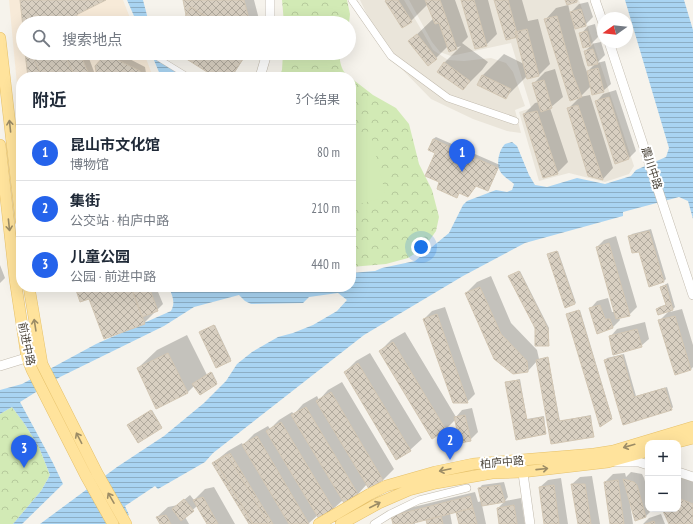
<!DOCTYPE html>
<html lang="zh">
<head>
<meta charset="utf-8">
<style>
	body { margin:0; font-family:"PT Sans Narrow","Noto Sans SC",sans-serif; background:#f2f2f3; color:#1f2937 }
	.controls { position:absolute; right:12px; bottom:12px; display:grid; overflow:hidden; border-radius:8px; box-shadow:0 4px 16px #0002 }
	.controls button { width:36px; height:36px; display:grid; place-items:center; padding:0; border:0; border-bottom:1px solid #e0e1e3; background:#fff; color:#1f2937; font:20px sans-serif }
	.compass { position:absolute; left:597px; top:12px; width:36px; height:36px; border-radius:50%; background:#fff; box-shadow:0 4px 16px #0002; rotate:255deg }
	.you { position:absolute; left:421px; top:247px; width:14px; height:14px; margin:-10px; border:3px solid #fff; border-radius:50%; background:#1a73e8; box-shadow:0 0 0 6px #1a73e833 }
	.badge { display:grid; place-items:center; width:26px; height:26px; border-radius:50%; background:#2563eb; color:#fff; font-size:13px; font-weight:700 }
	.pin { position:absolute; translate:-50% -33px; filter:drop-shadow(0 1px 2px #0008) }
	.pin::after { content:''; position:absolute; top:21px; width:14px; height:12px; background:inherit; clip-path:polygon(0 0,100% 0,50% 100%) }
	.list { margin:0; padding:0; list-style:none }
	h2 { display:flex; justify-content:space-between; align-items:center; height:52px; margin:0; padding:0 16px; font-size:17px }
	h2 small { font-size:13px; font-weight:400; color:#747a83 }
	.list li { display:grid; grid-template-columns:26px 1fr auto; gap:12px; align-items:center; box-sizing:border-box; height:56px; padding:0 16px; border-top:1px solid #e0e1e3 }
	.list b { display:block; font-size:15px; white-space:nowrap }
	.list p { margin:0; font-size:13px; white-space:nowrap; color:#747a83 }
	.list em { font-size:13px; font-style:normal; color:#747a83 }
	.icon { flex:none; width:22px; height:22px; fill:none; stroke:currentColor; stroke-width:2; stroke-linecap:round; stroke-linejoin:round }
	.map { position:relative; flex:none; width:693px; height:524px; overflow:hidden }
	.search { position:absolute; background:#fff; box-shadow:0 4px 16px #0002; left:16px; top:16px; width:340px; height:44px; display:flex; align-items:center; gap:10px; box-sizing:border-box; padding:0 14px; border-radius:22px; color:#747a83; font-size:15px }
	.panel { position:absolute; background:#fff; box-shadow:0 4px 16px #0002; left:16px; top:72px; width:340px; height:220px; border-radius:16px }
	.map>svg:first-child { display:block }
</style>
</head>
<body>
<div class="map">
<svg width="693" height="524" viewBox="0 0 693 524">
	<defs>
		<pattern id="forest-crowns" width="20" height="18" patternUnits="userSpaceOnUse"><rect width="20" height="18" fill="#d2eab5"/><path d="M2 6a3 3 0 1 1 6 0M12 15a3 3 0 1 1 6 0" fill="none" stroke="#b6ca9c"/></pattern>
		<pattern id="water-rules" width="6" height="5" patternUnits="userSpaceOnUse"><rect width="6" height="5" fill="#a9d4f2"/><path d="M0 2.5h6" fill="none" stroke="#8caec5"/></pattern>
		<pattern id="building-cross-hatch" width="8" height="8" patternUnits="userSpaceOnUse"><rect width="8" height="8" fill="#d8cfc1"/><path d="M0 0l8 8M0 8l8-8" fill="none" stroke="#b1aa9e"/></pattern>
	</defs>
	<rect width="100%" height="100%" fill="#f6f3ec"/>
	<!-- residential -->
	<path fill="#eae5da" d="M360 0H404L433 50 448 60 464 61 491 58 506 63 513 72 525 106 515 110 521 133 507 131 473 119 431 99 394 61 379 40Z
		M409 0H579L634 166 629 174 605 182 569 173 539 181 519 112 531 108 511 43 451 56 440 52 432 42Z"/>
	<!-- commercial -->
	<path fill="#f7ead8" d="M9 0H123L132 23H23V53H144L153 77H21V127Z"/>
	<!-- forest -->
	<path fill="url(#forest-crowns)" d="M282 0H347L350 14 349 23H284Z
		M283 53H339C340 62 341 71 349 77H279L282 70Z
		M351 78 373 95 396 108 409 124 419 164 432 190 439 217 436 231 424 248 408 258 386 264 351 267Z
		M12 407 24 423 39 447 50 475 41 491 13 524H0V414Z"/>
	<!-- pitch -->
	<path fill="#d2eab5" d="M370 131 386 197 351 206V136Z"/>
	<!-- water -->
	<path fill="url(#water-rules)" d="M127 0H143L149 23H137Z
		M625 0H684L693 30V219L688 201 679 197 623 212V216L525 243 463 276 364 335 213 453 205 462 158 489 155 486 125 506 129 515 116 524H40L117 467 164 436 204 403 226 381 237 364 252 352 278 337 293 333 313 325 337 311 347 300 338 293 309 297 303 303 251 304 245 301 239 295 194 307 164 326 60 377 20 402 53 463 63 484 22 524H13L41 491 50 475 39 447 24 423 12 407 0 414V390L22 384 96 344 171 311C176 302 172 296 169 287H351V273L375 271 382 268 415 261 449 233 463 205 467 201 496 190 507 192 512 190 514 184C510 180 502 176 500 171 496 163 499 150 505 144L512 142 517 146 529 175 535 185 547 187 577 178 605 184 631 176 636 170 666 157 669 148Z
		M151 53H157L160 61 186 77H161Z"/>
	<!-- shadow -->
	<path fill="#0003" d="M21 0H104L79 12 76 16V23H24Z
		M184 0H254L260 23H182L190 11Z
		M387 0H455L468 37 462 43 488 62 482 70 463 89 444 63 461 46 450 50 448 46 436 58 410 41 434 18 428 4 411 21Z
		M462 0H488L497 34 486 45Z
		M495 0H522L528 21 538 19 550 64 539 75 528 78 527 76 505 98 478 84 483 75 504 54 524 64 517 36Z
		M566 0H578L568 4 570 13 579 4 588 2 593 17 585 25 574 28 584 64 587 72 595 64 585 51 593 44 584 46 581 34 588 26 595 24 598 37 591 44 601 42 605 55 597 63 605 61 611 84 603 91 591 86 580 97 590 95 613 168 603 179 568 109 580 97 545 20 556 8 568 5Z
		M26 53H87L96 77H29Z
		M109 53H118L145 67 146 73 143 77H98L96 66Z
		M179 53H247L232 77H217Z
		M555 69 563 97 550 108 568 162 557 173 524 114 535 103 539 102 534 83 545 72Z
		M616 90 636 151 629 158 596 102 603 94Z
		M436 137 500 165 490 187 488 190 477 185 468 196 460 192 457 197 441 182 433 139Z
		M651 229 666 279 663 282 630 237 632 234Z
		M616 236 637 307 629 315 619 318 620 320 612 328 590 309 597 301 608 298 612 312H615L597 247 604 240Z
		M558 251 576 303 566 307 549 254Z
		M0 265 5 278 0 283Z
		M520 271 549 328 548 345 536 328 510 276Z
		M491 276 511 323 537 350 539 359 548 357 560 421 591 415 593 436 552 443 537 361 528 371 513 373 466 293 477 282Z
		M668 283 675 307 670 312 682 309 693 345V367L690 370 659 321 669 311 657 309 659 307 667 304 661 287Z
		M76 287H156L163 304 144 323 90 297Z
		M445 307 475 394 467 402 424 319 432 311Z
		M580 310 612 417 601 425 567 314Z
		M645 322 649 339 641 346 610 337 617 329Z
		M215 325 231 359 230 360 201 331Z
		M405 332 456 417 462 410 472 408 478 432 470 440 455 420 446 429 380 351 391 340Z
		M187 335 207 375 212 372 217 382 216 383 194 386 187 393 138 368 157 350Z
		M370 353 422 439 410 450 397 458 345 372 356 361Z
		M624 354 636 396 667 387 673 407 671 410 623 423 605 361 607 358Z
		M520 379 527 419 544 416 546 433 517 439 507 382Z
		M342 382 394 469 383 480 369 488 367 484 358 494 344 502 343 500 333 509 318 515 308 524H250L213 463 228 451 242 443 243 445 254 434 268 426 270 429 279 420 292 412 294 414 303 404 317 396 319 400 328 390Z
		M152 410 162 427H161L129 424Z
		M631 472 642 474 644 478 648 492V509H653L645 517 631 504H630L633 524H611L605 482 613 474 625 473 626 477Z
		M678 473 693 478V524H670L663 509H678Z
		M592 476 600 524H579L572 484 580 477Z
		M561 478 568 524H545L540 487 548 480Z
		M504 482 508 497 505 501 521 498 525 524H500L498 508 505 501 482 505 486 524H460L457 511 450 513 452 524H428L426 519 415 522V524H394L397 511 475 492 478 502 482 501 479 489 482 485Z
		M214 487 235 524H208L197 506 185 517 189 524H161L157 517 168 507 178 505 190 495 194 500 205 489Z
		M661 514 665 524H643L649 518Z"/>
	<!-- building -->
	<path fill="url(#building-cross-hatch)" stroke="#d3c7b4" d="M20 0H106L78 14 71 23H23V27Z
		M183 0H244L250 23H216L191 7 186 15Z
		M386 0H398L412 22 402 28 385 1Z
		M425 0H440L457 49 449 52 439 23 435 24Z
		M461 0H474L487 46 475 49Z
		M494 0H508L518 37 506 40Z
		M565 0H577V2L567 5Z
		M191 7 216 23H181Z
		M581 9 586 26 575 29 570 12Z
		M557 16 573 75 582 97 570 101 544 19Z
		M527 29 539 76 527 79 515 32Z
		M587 31 591 46 583 48 579 33Z
		M417 34 437 59 428 66 408 41Z
		M593 49 598 64 588 66 584 51Z
		M25 53H80L90 77H28Z
		M34 53H64L75 77H42L34 59Z
		M177 53H247L231 77H215Z
		M108 55 140 71 142 77H97L95 66 104 56Z
		M444 62 470 81 463 90 437 72Z
		M598 68 604 92 592 95 587 71Z
		M482 75 511 89 506 99 477 85Z
		M544 80 552 108 541 112 532 83Z
		M609 97 629 159 615 164 595 101Z
		M578 105 603 180 588 176 567 108Z
		M537 111 558 174 543 178 523 114Z
		M433 139 498 168 488 191 476 186 468 197 459 193 457 198 437 189 439 182 425 176 435 153 428 150Z
		M649 231 664 282 649 287 639 252 632 253 628 236Z
		M609 243 630 316 616 319 596 247Z
		M557 251 575 304 565 308 547 254Z
		M519 271 548 329 549 346H535V328L508 276Z
		M666 285 673 310 658 315 656 309 666 305 660 287Z
		M75 287H131L145 324 104 339 89 299 80 302Z
		M131 287H149L158 311 142 317Z
		M480 287 501 334 527 361 528 372 513 374 494 359 465 293Z
		M600 305 605 319H610L613 328 597 334 589 308Z
		M579 310 612 419 600 427 566 314Z
		M437 314 468 403H453L423 319Z
		M675 316 691 370 675 375 658 320Z
		M214 325 231 361 216 368 199 332Z
		M637 329 642 347 613 355 609 336Z
		M393 342 446 430 432 439 379 351Z
		M168 353 188 393 156 409 137 368Z
		M622 355 634 397 665 388 672 410 623 425 604 360Z
		M548 357 559 421 590 416 594 437 551 444 536 360Z
		M358 363 411 451 396 460 344 372Z
		M211 372 217 384 200 395 192 384Z
		M519 380 527 420 543 417 546 434 516 440 505 382Z
		M331 392 383 480 369 489 316 401Z
		M306 407 358 494 344 503 291 415Z
		M151 410 162 428 138 443 127 425Z
		M465 415 471 441 460 443 454 417Z
		M281 422 334 510 319 519 266 431Z
		M257 436 309 524H289L242 445Z
		M230 453 273 524H253L216 462Z
		M227 454 269 524H249L212 463Z
		M623 479 634 482 637 485 646 517 635 521Z
		M618 480 624 524H610L604 482Z
		M571 484H585L591 524H578Z
		M500 485 505 502 482 506 478 488Z
		M554 485 559 524H544L539 487Z
		M470 496 473 508 410 524H393L391 516Z
		M203 497 218 524H207L193 500Z
		M678 498 693 504V524H669L662 509H678Z
		M184 499 194 511 181 521 172 509Z
		M514 505 517 524H499L497 508Z
		M473 508 477 524H459L456 512Z
		M166 515 171 524H160L156 517Z
		M441 516 443 524H427L426 520Z
		M654 521 655 524H645Z"/>
	<g fill="none" stroke-linecap="round" stroke-linejoin="round">
		<!-- pedestrian casing -->
		<g stroke="#c2bbae" stroke-width="6">
			<path id="pedestrian" d="M150 53 189 77"/>
		</g>
		<!-- minor casing -->
		<g stroke="#c2bbae" stroke-width="8">
			<path id="minor" d="M352 0 391 56 448 98 515 121
				M374 524 390 514 419 500 467 488"/>
		</g>
		<!-- tertiary casing -->
		<g stroke="#c2bbae" stroke-width="10">
			<path id="tertiary" d="M595 0 603 23
				M270 23V0
				M609 42 693 295
				M260 77 267 53
				M0 366 39 354
				M616 462H639L648 465
				M522 466 530 524
				M678 472 693 477"/>
		</g>
		<!-- primary casing -->
		<g stroke="#e6c16a" stroke-width="12">
			<path id="primary" d="M0 38 21 221
				M0 145 15 279 27 358 32 370 86 476 113 524
				M29 287 42 364 97 473 126 524
				M674 443 693 438
				M319 524 370 494 386 486 435 472 473 464 594 454 613 451 693 427
				M341 524 379 503 409 490 436 483 492 473 522 472 608 462 648 451"/>
		</g>
		<!-- pedestrian -->
		<use href="#pedestrian" stroke="#fff" stroke-width="5"/>
		<!-- minor -->
		<use href="#minor" stroke="#fff" stroke-width="7"/>
		<!-- tertiary -->
		<use href="#tertiary" stroke="#fff" stroke-width="9"/>
		<!-- primary -->
		<use href="#primary" stroke="#ffe39c" stroke-width="11"/>
	</g>
	<!-- one-way arrows -->
	<defs><path id="oneway-shaft" d="M-6 0H5M1.5-3L5.5 0L1.5 3" fill="none" stroke-width="1.6" stroke-linecap="round" stroke-linejoin="round"/></defs>
	<g stroke="#9c8c66">
		<use href="#oneway-shaft" transform="translate(10 126) rotate(-96)"/>
		<use href="#oneway-shaft" transform="translate(9 225) rotate(84)"/>
		<use href="#oneway-shaft" transform="translate(35 325) rotate(-99)"/>
		<use href="#oneway-shaft" transform="translate(79 438) rotate(-117)"/>
		<use href="#oneway-shaft" transform="translate(629 446) rotate(164)"/>
		<use href="#oneway-shaft" transform="translate(542 469) rotate(-6)"/>
		<use href="#oneway-shaft" transform="translate(445 470) rotate(168)"/>
		<use href="#oneway-shaft" transform="translate(111 498) rotate(-120)"/>
		<use href="#oneway-shaft" transform="translate(375 505) rotate(-27)"/>
	</g>
	<g text-anchor="middle" dominant-baseline="central" stroke-width="4" stroke-linejoin="round" paint-order="stroke">
		<!-- street labels -->
		<g font-size="11" fill="#4b4439" stroke="#fff">
			<text transform="translate(652 168) rotate(72)">震川中路</text>
			<text transform="translate(27 344) rotate(78)">前进中路</text>
			<text transform="translate(502 462) rotate(-5)">柏庐中路</text>
		</g>
	</g>
</svg>
<div class="controls">
<button>+</button>
<button>−</button>
</div>
<svg class="compass" viewBox="-18 -18 36 36"><path d="M0-13l5 13h-10z" fill="#e53935"/><path d="M0 13l5-13h-10z" fill="#747a83"/></svg>
<div class="you"></div>
<div class="pin badge" style="left:462px;top:172px">1</div>
<div class="pin badge" style="left:450px;top:460px">2</div>
<div class="pin badge" style="left:24px;top:468px">3</div>
<div class="search"><svg class="icon" aria-label="search" viewBox="0 0 24 24"><circle cx="10" cy="10" r="6"/><path d="M15 15l6 6"/></svg>搜索地点</div>
<section class="panel">
<h2>附近<small>3个结果</small></h2>
<ul class="list">
<li><span class="badge">1</span><div><b>昆山市文化馆</b><p>博物馆</p></div><em>80 m</em></li>
<li><span class="badge">2</span><div><b>集街</b><p>公交站 · 柏庐中路</p></div><em>210 m</em></li>
<li><span class="badge">3</span><div><b>儿童公园</b><p>公园 · 前进中路</p></div><em>440 m</em></li>
</ul>
</section>
</div>
</body>
</html>
